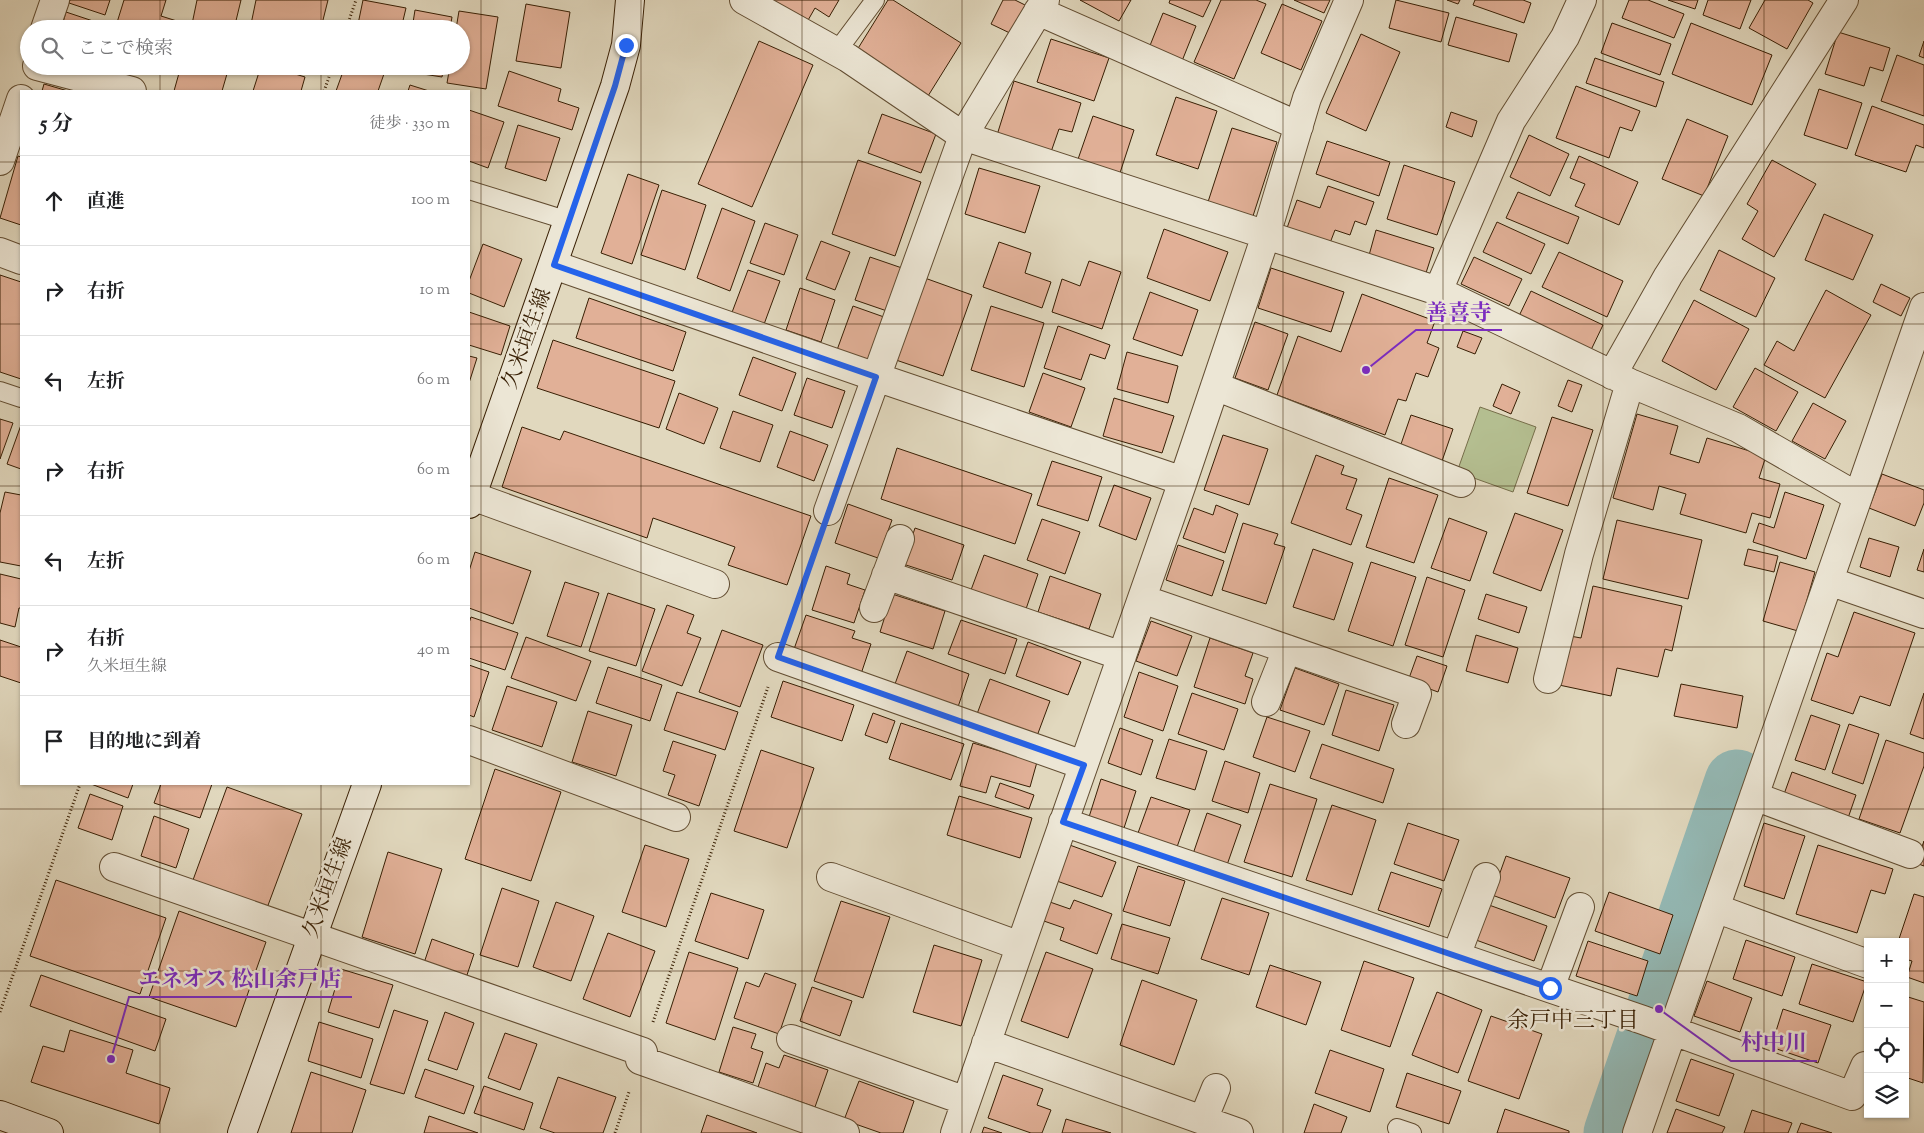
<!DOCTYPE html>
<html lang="ja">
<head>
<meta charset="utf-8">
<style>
	body { margin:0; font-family:"Sorts Mill Goudy","Noto Serif JP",serif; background:#f2f2f2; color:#202124 }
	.controls { position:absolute; right:15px; bottom:15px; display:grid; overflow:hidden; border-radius:0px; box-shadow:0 1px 4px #0004 }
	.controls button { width:45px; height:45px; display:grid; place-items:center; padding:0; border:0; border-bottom:1px solid #e0e0e0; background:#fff; color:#202124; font:25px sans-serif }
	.stop { position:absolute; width:15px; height:15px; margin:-11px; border:4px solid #2563eb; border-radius:50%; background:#fff }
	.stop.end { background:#2563eb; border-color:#fff; box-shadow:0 1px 5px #0008 }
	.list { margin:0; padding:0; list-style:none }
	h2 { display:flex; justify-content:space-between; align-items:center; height:65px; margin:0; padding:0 20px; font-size:21px }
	h2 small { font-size:16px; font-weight:400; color:#757577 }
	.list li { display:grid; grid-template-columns:32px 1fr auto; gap:15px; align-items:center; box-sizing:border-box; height:90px; padding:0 20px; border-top:1px solid #e0e0e0 }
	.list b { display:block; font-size:19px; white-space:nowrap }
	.list p { margin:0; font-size:16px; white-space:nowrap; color:#757577 }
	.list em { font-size:16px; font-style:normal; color:#757577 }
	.icon { flex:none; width:28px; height:28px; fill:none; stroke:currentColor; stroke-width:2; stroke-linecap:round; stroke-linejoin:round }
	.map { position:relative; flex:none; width:1924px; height:1133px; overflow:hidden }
	.search { position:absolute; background:#fff; box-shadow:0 1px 4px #0004; left:20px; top:20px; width:450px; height:55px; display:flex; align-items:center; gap:12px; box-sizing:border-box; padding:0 18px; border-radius:28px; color:#757577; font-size:19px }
	.panel { position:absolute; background:#fff; box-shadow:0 1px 4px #0004; left:20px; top:90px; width:450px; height:695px; border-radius:0px }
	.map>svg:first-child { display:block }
</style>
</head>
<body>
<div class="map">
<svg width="1924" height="1133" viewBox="0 0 1924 1133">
	<rect width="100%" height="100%" fill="#e1d8be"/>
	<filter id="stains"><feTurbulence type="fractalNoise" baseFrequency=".004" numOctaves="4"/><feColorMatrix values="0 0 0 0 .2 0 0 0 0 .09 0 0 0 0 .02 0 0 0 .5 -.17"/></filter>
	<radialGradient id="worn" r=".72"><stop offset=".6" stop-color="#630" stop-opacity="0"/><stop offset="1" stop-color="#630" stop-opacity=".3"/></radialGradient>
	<!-- green -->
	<path fill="#b4be90" stroke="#766e4a" d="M1480 407 1536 427 1513 492 1457 472Z"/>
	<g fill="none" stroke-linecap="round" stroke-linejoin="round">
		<!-- river -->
		<path stroke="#94b9b5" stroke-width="65" d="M1616 1133 1737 782"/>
	</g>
	<!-- building -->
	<path fill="#e1b097" stroke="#381f04" d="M70 0H110L105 15 69 3Z
		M124 0H166L161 16 180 22 177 29H115Z
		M197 0H241L234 29H191Z
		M256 0H328L322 24 316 22 314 29H250Z
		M363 0 406 8 401 29H357Z
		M772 0H839L829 17 815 8 807 22Z
		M888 0H893L961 43 928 96 857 50Z
		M1003 0H1015L1029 7 1014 35 991 24Z
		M1080 0H1131L1119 21Z
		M1170 0H1211L1203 17 1169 3Z
		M1221 0H1256L1266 4 1234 79 1194 62Z
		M1294 0H1330L1324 13Z
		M1396 0 1449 13 1441 42 1389 28Z
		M1447 0H1460L1458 4Z
		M1475 0H1523L1531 3 1524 23 1473 5Z
		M1629 0H1648L1684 14 1674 38 1622 18Z
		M1668 0H1698L1695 9Z
		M1708 0H1751L1740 29 1703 15Z
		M1765 0H1808L1813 3 1787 49 1749 28Z
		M526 4 570 12 561 68 516 61Z
		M1282 4 1322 21 1301 70 1261 53Z
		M415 10 452 17 450 29H412Z
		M459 11 498 17 486 89 447 83 450 66H461V29H456Z
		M66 12 99 23 97 29H61Z
		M1163 13 1196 26 1182 61 1149 48Z
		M1456 17 1517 34 1509 62 1448 45Z
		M1612 23 1671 44 1660 75 1601 53Z
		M1691 23 1772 55 1752 105 1672 74Z
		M1838 32 1890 48 1883 71 1870 67 1864 86 1825 74Z
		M1361 34 1400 52 1366 131 1326 113Z
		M1051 39 1109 58 1094 101 1037 82Z
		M759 41 813 65 752 207 698 184Z
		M1924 41V58L1919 56Z
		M1897 55 1924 65V116L1881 101Z
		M1595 58 1664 82 1656 107 1586 83Z
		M140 66H165L163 73Z
		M181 66 229 67 222 91H174Z
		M261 66H269L305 77 301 91H253Z
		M345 66H369L385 71 378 91H336Z
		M405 66H444L442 77 404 71Z
		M509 71 561 89 558 101 579 108 572 130 498 106Z
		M1014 81 1081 103 1072 132 1059 129 1051 152 997 135Z
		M44 84 68 91H42Z
		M410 85 429 91H408Z
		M1576 86 1640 111 1632 131 1620 127 1609 158 1556 138Z
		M1819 89 1862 103 1847 149 1804 135Z
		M1176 97 1217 111 1198 169 1156 155Z
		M1872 106 1924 125V148L1916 145 1906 172 1855 155Z
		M469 110 504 122 488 168 469 161Z
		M1451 112 1477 121 1472 137 1446 127Z
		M882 114 936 134 921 173 868 153Z
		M1093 116 1134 130 1118 179 1076 165Z
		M1687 119 1728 136 1704 196 1662 179Z
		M518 125 560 138 546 181 505 168Z
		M1232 128 1277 142 1252 219 1207 205Z
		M1529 135 1569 154 1550 196 1510 177Z
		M1327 141 1390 162 1379 196 1316 174Z
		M18 156 21 157V225L0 218Z
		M1579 156 1638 182 1619 225 1575 206 1585 184 1570 178Z
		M858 160 921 182 895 256 832 234Z
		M1772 160 1816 184 1774 257 1742 239 1758 211 1747 204Z
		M1404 165 1455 182 1437 235 1387 219Z
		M979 168 1040 186 1025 233 965 214Z
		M628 174 659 185 632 264 601 253Z
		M1328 186 1374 202 1366 225 1355 221 1350 235 1335 230 1330 243 1287 228 1297 200 1320 208Z
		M662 190 706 205 685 270 641 255Z
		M1518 192 1579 217 1568 244 1506 218Z
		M722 208 755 221 730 291 697 278Z
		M1824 214 1873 235 1853 280 1805 260Z
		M1497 222 1545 244 1531 274 1483 252Z
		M765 223 798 235 784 275 750 263Z
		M1164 229 1228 252 1210 301 1147 278Z
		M1376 230 1434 248 1425 276 1368 259Z
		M821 241 850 252 835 290 806 279Z
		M999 242 1031 253 1025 273 1051 282 1042 308 983 287Z
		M483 244 522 259 504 307 469 293V281Z
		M1719 250 1775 278 1756 317 1700 290Z
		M1559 252 1623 281 1607 317 1542 287Z
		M870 257 902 268 887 311 855 300Z
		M1474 257 1522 279 1509 306 1461 284Z
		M1089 261 1121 272 1102 329 1052 312 1062 279 1080 286Z
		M1271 268 1344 292 1331 332 1258 308Z
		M748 270 780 281 763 327 731 315Z
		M0 275 21 282V379L0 372Z
		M922 277 972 295 943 376 893 359Z
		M1881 284 1910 298 1901 316 1873 302Z
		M800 288 835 300 821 342 786 330Z
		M1826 290 1871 315 1825 398 1764 365 1777 341 1794 351Z
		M1531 291 1603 325 1591 350 1519 316Z
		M1150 292 1198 310 1182 356 1133 339Z
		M1362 294 1435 321 1427 343 1439 348 1428 377 1416 373 1406 401 1398 399 1385 435 1277 395 1298 336 1341 352Z
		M589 298 686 332 673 371 576 338Z
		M1694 300 1749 329 1716 390 1662 361Z
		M853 306 884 317 869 361 837 350Z
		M991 306 1044 323 1024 387 971 370Z
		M469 312 510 326 501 355 469 345Z
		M1255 322 1288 334 1268 390 1235 378Z
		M1058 326 1110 345 1105 359 1090 354 1081 380 1044 368Z
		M1463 331 1482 338 1475 354 1457 347Z
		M553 340 675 381 659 428 537 388Z
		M1127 352 1178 366 1168 403 1117 389Z
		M469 356 477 358 469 383Z
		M753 357 796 373 782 411 739 395Z
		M1755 368 1798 392 1776 431 1733 407Z
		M1043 373 1085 388 1071 427 1029 412Z
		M807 378 845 391 832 428 794 415Z
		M1568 380 1582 385 1572 412 1558 406Z
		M1502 384 1520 392 1511 414 1493 406Z
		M679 393 718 408 704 444 666 429Z
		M1114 398 1174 416 1162 453 1103 436Z
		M1813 403 1846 421 1825 459 1792 441Z
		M733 411 773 425 760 462 720 448Z
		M1637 414 1678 426 1670 454 1699 463 1707 438 1766 456 1759 478 1780 484 1770 518 1752 513 1746 533 1680 514 1686 494 1659 486 1653 510 1613 498Z
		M1411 415 1453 429 1442 461 1400 447Z
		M1552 417 1593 430 1568 506 1527 493Z
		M0 419 13 423 0 459Z
		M21 425V469L7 464Z
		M522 427 560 440 564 431 811 516 787 585 728 565 735 547 653 518 647 538 502 487Z
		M790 431 828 445 814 481 777 467Z
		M1223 435 1268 449 1249 505 1204 490Z
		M897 448 1032 494 1015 544 881 499Z
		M1316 455 1344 466 1341 474 1357 479 1346 509 1362 515 1351 545 1291 523Z
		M1052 461 1102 477 1088 521 1037 505Z
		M1882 474 1924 490V503L1915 526 1869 508Z
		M1389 478 1438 495 1414 563 1366 547Z
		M1114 485 1151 498 1136 540 1099 526Z
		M5 492 21 495V566L0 562V513Z
		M1785 492 1824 505 1806 559 1753 542 1759 523 1774 528Z
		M848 504 892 520 878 558 835 543Z
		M1216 505 1238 514 1225 553 1183 538 1194 508 1213 515Z
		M1515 513 1563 530 1541 591 1493 573Z
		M1449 518 1487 532 1470 581 1431 568Z
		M1042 519 1080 532 1065 574 1027 560Z
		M1617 520 1702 540 1688 599 1603 579Z
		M1243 523 1278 534 1274 544 1285 547 1266 604 1222 590Z
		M915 528 964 545 952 580 903 564Z
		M1869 538 1899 547 1890 577 1860 567Z
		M1178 545 1224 561 1212 596 1166 580Z
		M1313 549 1353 563 1334 620 1293 607Z
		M1748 549 1778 556 1774 572 1744 565Z
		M1924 549V572L1917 570Z
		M475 552 531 571 513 624 469 608V571Z
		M984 555 1038 574 1026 609 971 590Z
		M1371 562 1416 577 1393 646 1348 631Z
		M1780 562 1815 572 1798 631 1763 621Z
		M826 566 850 574 847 584 865 590 854 623 812 610Z
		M0 574 21 579V608H19L15 627 0 623Z
		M1050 576 1101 594 1089 629 1038 612Z
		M1427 577 1465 590 1443 657 1405 645Z
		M565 582 599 593 581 647 547 636Z
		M1593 586 1682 606 1672 651 1665 649 1658 677 1617 668 1611 696 1559 685 1570 636 1581 638Z
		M608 593 655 609 636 666 589 651Z
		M892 594 945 611 933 649 880 632Z
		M1486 594 1527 607 1519 633 1478 619Z
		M667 605 694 615 687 633 701 638 682 686 642 671Z
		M1854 612 1915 633 1890 706 1860 696 1853 714 1811 700 1827 653 1838 657Z
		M806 615 855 631 852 638 871 644 861 674 793 652Z
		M471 617 518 633 505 670 469 658V623Z
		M961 620 1017 639 1005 674 948 654Z
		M1151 621 1192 636 1177 676 1136 661Z
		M722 630 763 645 740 707 699 692Z
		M1476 635 1518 648 1508 683 1466 671Z
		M526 637 591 661 576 701 511 678Z
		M1210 638 1253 653 1245 676 1253 679 1245 704 1194 687Z
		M0 640 21 647V683L0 676Z
		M1028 642 1081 662 1068 695 1016 676Z
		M907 651 969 674 958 707 895 684Z
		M1417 656 1447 666 1438 692 1408 681Z
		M469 665 489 672 474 717 469 715Z
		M608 667 662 685 650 721 596 703Z
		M1295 668 1339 684 1324 725 1280 710Z
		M1139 672 1178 686 1163 731 1124 717Z
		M990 679 1050 701 1037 736 977 714Z
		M783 681 854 705 842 741 771 717Z
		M1681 684 1743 696 1737 728 1674 716Z
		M507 686 557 702 542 747 492 730Z
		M1346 690 1394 705 1379 751 1332 735Z
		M677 692 738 712 725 750 664 730Z
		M1192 693 1238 709 1224 750 1178 734Z
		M1924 693V739L1910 734Z
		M588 711 632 725 616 776 572 762Z
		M873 713 895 721 887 743 865 735Z
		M1811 715 1840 725 1825 770 1795 760Z
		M1267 717 1310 731 1295 772 1253 757Z
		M901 723 964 744 951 780 889 759Z
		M1849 724 1879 734 1863 784 1832 773Z
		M1120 728 1153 740 1141 775 1108 763Z
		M1169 739 1207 751 1195 790 1156 778Z
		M1886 740 1924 753V766L1900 833 1859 819Z
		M673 741 716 755 699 806 668 795 675 775 663 771Z
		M973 743 1037 762 1030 787 991 776 986 793 960 786Z
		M1322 744 1394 769 1383 803 1310 778Z
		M761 750 814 768 787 848 734 831Z
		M1225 761 1260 773 1248 813 1212 801Z
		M495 769 561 792 531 881 465 859Z
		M1792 772 1856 795 1847 821 1783 797Z
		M1101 779 1136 791 1124 828 1089 817Z
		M1000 783 1034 795 1029 809 995 797Z
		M91 784H133L128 798Z
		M161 784H212L200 818 154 803Z
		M1270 784 1317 799 1292 877 1244 862Z
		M227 787 302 814 267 908 193 880Z
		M90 794 123 806 112 840 78 828Z
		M959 796 1032 818 1020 858 947 835Z
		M1151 797 1190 810 1177 847 1138 833Z
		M1332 805 1376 820 1352 895 1306 880Z
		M1207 813 1241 825 1227 865 1193 854Z
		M154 816 189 829 176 868 141 856Z
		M1408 823 1459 840 1444 881 1394 864Z
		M1764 823 1805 836 1784 899 1744 886Z
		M1924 841V866L1916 863Z
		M1067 844 1116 862 1102 897 1054 880Z
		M645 845 689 859 666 927 622 912Z
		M1818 845 1893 869 1885 894 1871 890 1857 933 1796 914Z
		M388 852 442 869 415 954 362 937Z
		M1506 856 1570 878 1555 918 1492 895Z
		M1138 866 1185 881 1170 926 1123 911Z
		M1391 872 1442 889 1429 927 1378 910Z
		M56 880 166 918 140 994 30 956Z
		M502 888 539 901 518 967 480 955Z
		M1609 892 1673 915 1660 954 1595 931Z
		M711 893 764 910 748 959 695 941Z
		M1914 894 1924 897V983L1907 977 1912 961 1905 959V942H1898Z
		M1222 898 1269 913 1249 975 1201 959Z
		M1074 900 1112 914 1097 954 1060 940 1064 928 1041 920 1047 901 1070 909Z
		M841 901 890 917 863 998 814 981Z
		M556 902 594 916 571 981 533 967Z
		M1489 905 1547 926 1534 961 1476 940Z
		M179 911 266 942 236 1027 149 997Z
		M1122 924 1170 938 1158 974 1111 959Z
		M608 933 655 951 630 1017 583 999Z
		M432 939 474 954 466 978 424 963Z
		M1746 940 1795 957 1782 996 1733 979Z
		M1588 941 1648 961 1637 996 1576 976Z
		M934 945 982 960 961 1026 913 1012Z
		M689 952 738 968 715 1040 666 1023Z
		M1046 952 1093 969 1068 1038 1021 1021Z
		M1364 961 1414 978 1390 1047 1341 1030Z
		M1812 964 1867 982 1853 1022 1799 1004Z
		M1270 965 1321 982 1306 1025 1256 1007Z
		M341 969 393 985 379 1028 328 1012Z
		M765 973 796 984 779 1034 734 1018 746 982 759 987Z
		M41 975 166 1019 155 1051 30 1006Z
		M1142 980 1197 1000 1174 1065 1120 1045Z
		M1707 981 1752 998 1740 1032 1694 1016Z
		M812 987 852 1001 840 1036 800 1021Z
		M1437 992 1482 1010 1458 1073 1412 1055Z
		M1905 996 1924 1002 1923 1083 1905 1077Z
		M1783 1009 1831 1025 1818 1063 1771 1047Z
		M394 1010 428 1021 404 1094 370 1084Z
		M445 1012 474 1023 457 1070 428 1060Z
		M1491 1016 1542 1034 1519 1099 1468 1081Z
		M319 1022 373 1039 361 1078 308 1061Z
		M733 1027 756 1034 751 1048 763 1052 753 1083 719 1072Z
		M70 1030 133 1050 126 1073 170 1088 159 1124 31 1082 43 1046 64 1052Z
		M505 1033 537 1044 520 1090 488 1078Z
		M1330 1050 1384 1069 1370 1112 1315 1093Z
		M784 1055 828 1070 815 1107 758 1087 766 1063 779 1068Z
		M1691 1059 1734 1074 1719 1116 1676 1101Z
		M425 1069 474 1086 464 1114 415 1097Z
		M311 1072 366 1090 352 1133H291Z
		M1407 1073 1461 1091 1449 1124 1396 1107Z
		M1003 1075 1043 1089 1037 1105 1051 1110 1042 1133H1031L988 1118Z
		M558 1077 616 1097 603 1133H555L540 1128Z
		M859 1081 914 1101 903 1133H881L844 1120Z
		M484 1086 533 1103 524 1130 474 1113Z
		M1314 1104 1347 1117 1341 1133H1304Z
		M1505 1109 1569 1131V1133H1497Z
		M1676 1109 1725 1127 1722 1133H1667Z
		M1752 1110 1792 1123 1788 1133H1744Z
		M707 1115 757 1133H701Z
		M429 1116 478 1133H424Z
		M1066 1119 1111 1133H1062Z
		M1801 1123 1832 1133H1797Z
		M984 1127 1002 1133H982Z"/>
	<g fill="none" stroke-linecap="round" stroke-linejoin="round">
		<!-- service casing -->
		<g stroke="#624d32" stroke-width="20">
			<path id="service" d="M837 51 875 0
				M469 190 569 221
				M0 391 21 398
				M1397 1128 1412 1133"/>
		</g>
		<!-- minor casing -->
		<g stroke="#624d32" stroke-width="30">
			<path id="minor" d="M744 0 848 58 963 136 1438 291 1630 383 1738 428 1858 497
				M1038 11 1299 126
				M45 29 55 0
				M37 66 132 91
				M0 161 21 99
				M0 252 21 260
				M554 265 876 377 1183 481
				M1438 291 1511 121 1565 37 1582 0
				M1612 375 1668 276 1844 0
				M1215 386 1461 483
				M472 496 715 584
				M828 511 963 136 1045 0
				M886 575 1122 656
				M1829 581 1924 614
				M1142 599 1417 694 1406 724
				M874 608 900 539
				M778 657 1083 765
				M1548 679 1579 554 1630 383
				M1266 702 1287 649
				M469 740 676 817
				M1754 796 1910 854
				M1063 822 1643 1020 1852 1096 1865 1066
				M114 867 643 1052
				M831 877 1020 946
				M1715 908 1868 964
				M1456 956 1486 877
				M1550 988 1580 907
				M791 1039 966 1101
				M986 1043 1239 1133
				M640 1060 845 1133
				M1203 1120 1216 1088
				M955 1133 1183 481 1266 235 1307 98 1349 0
				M1637 1133 1924 307"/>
		</g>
		<!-- secondary casing -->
		<g stroke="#381f04" stroke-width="30">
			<path id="secondary" d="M469 504 615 86 626 45 630 0
				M0 1115 49 1133
				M242 1133 367 784"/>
		</g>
		<!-- path -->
		<path stroke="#381f04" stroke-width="3" stroke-dasharray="1 2.5" stroke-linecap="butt" d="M346 29 356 0
			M324 91 333 66
			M788 627 818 540
			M0 1012 80 784
			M653 1022 768 687
			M615 1133 629 1092"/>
		<!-- service -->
		<use href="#service" stroke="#ece6d5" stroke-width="18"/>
		<!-- minor -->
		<use href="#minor" stroke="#ece6d5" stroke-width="28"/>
		<!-- secondary -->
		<use href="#secondary" stroke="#ece6d5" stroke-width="28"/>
	</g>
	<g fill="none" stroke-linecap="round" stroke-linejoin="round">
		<!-- route -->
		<path stroke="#2563eb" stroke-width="6" d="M626 45 615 86 554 265 876 377 778 657 1084 765 1063 822 1550 988"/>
	</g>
	<!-- grid -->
	<path fill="none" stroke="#381f04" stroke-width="1" stroke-opacity="0.55" d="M160 0V29M321 0V29M481 0V1133M641 0V1133M802 0V1133M962 0V1133M1122 0V1133M1283 0V1133M1443 0V1133M1603 0V1133M1764 0V1133M160 66V91M321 66V91M0 162H21M469 162H1924M0 324H21M469 324H1924M0 486H21M469 486H1924M0 647H21M469 647H1924M160 784V1133M321 784V1133M0 809H1924M0 971H1868M1905 971H1924"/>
	<g text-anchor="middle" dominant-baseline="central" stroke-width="5" stroke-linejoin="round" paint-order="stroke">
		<!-- street labels -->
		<g font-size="21" fill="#381f04" stroke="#ece6d5">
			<text transform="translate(528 339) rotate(-70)">久米垣生線</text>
			<text transform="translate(329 888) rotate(-70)">久米垣生線</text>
		</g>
		<!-- neighbourhood labels -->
		<g font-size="22" fill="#381f04" stroke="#ece6d5">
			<text x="1573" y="1022">余戸中三丁目</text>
		</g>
	</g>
	<!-- callouts -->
	<path fill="none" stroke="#7b2cbf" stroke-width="2" d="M1366 370L1416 330H1502M111 1059L129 997H352M1659 1009L1731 1061H1817"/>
	<g fill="#7b2cbf" stroke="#ece6d5" stroke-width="2">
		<circle cx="1366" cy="370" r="5"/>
		<circle cx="111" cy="1059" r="5"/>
		<circle cx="1659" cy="1009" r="5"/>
	</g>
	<g font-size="22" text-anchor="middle" font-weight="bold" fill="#7b2cbf" stroke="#ece6d5" stroke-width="5" stroke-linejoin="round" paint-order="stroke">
		<text x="1459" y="320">善喜寺</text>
		<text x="240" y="986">エネオス 松山余戸店</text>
		<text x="1774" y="1050">村中川</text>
	</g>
	<rect width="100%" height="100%" filter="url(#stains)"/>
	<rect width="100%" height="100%" fill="url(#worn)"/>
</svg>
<div class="controls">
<button>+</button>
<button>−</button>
<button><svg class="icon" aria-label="locate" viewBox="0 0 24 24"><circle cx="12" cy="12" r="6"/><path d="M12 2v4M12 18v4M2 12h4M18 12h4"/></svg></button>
<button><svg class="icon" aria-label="layers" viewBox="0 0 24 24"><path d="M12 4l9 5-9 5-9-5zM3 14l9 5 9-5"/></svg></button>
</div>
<div class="stop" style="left:1550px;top:988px"></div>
<div class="stop end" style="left:626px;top:45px"></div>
<div class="search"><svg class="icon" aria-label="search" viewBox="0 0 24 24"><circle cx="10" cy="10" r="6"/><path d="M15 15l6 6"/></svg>ここで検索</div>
<section class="panel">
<h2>5 分<small>徒歩 · 330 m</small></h2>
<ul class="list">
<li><svg class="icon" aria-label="ahead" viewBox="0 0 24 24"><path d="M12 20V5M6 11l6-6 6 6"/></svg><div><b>直進</b></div><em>100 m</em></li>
<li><svg class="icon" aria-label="right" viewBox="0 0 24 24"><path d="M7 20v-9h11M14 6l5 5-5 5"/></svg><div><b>右折</b></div><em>10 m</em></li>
<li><svg class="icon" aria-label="left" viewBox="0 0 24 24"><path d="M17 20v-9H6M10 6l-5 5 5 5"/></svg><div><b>左折</b></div><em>60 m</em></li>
<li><svg class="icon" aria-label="right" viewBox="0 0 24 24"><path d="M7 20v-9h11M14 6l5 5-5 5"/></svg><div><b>右折</b></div><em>60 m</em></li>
<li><svg class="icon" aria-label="left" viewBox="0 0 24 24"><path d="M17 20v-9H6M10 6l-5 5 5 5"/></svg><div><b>左折</b></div><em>60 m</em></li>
<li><svg class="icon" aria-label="right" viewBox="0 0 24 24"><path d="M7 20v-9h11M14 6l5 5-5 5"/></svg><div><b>右折</b><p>久米垣生線</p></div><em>40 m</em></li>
<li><svg class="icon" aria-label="arrive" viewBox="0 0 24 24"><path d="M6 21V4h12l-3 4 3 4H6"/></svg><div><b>目的地に到着</b></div></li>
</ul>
</section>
</div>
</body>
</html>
